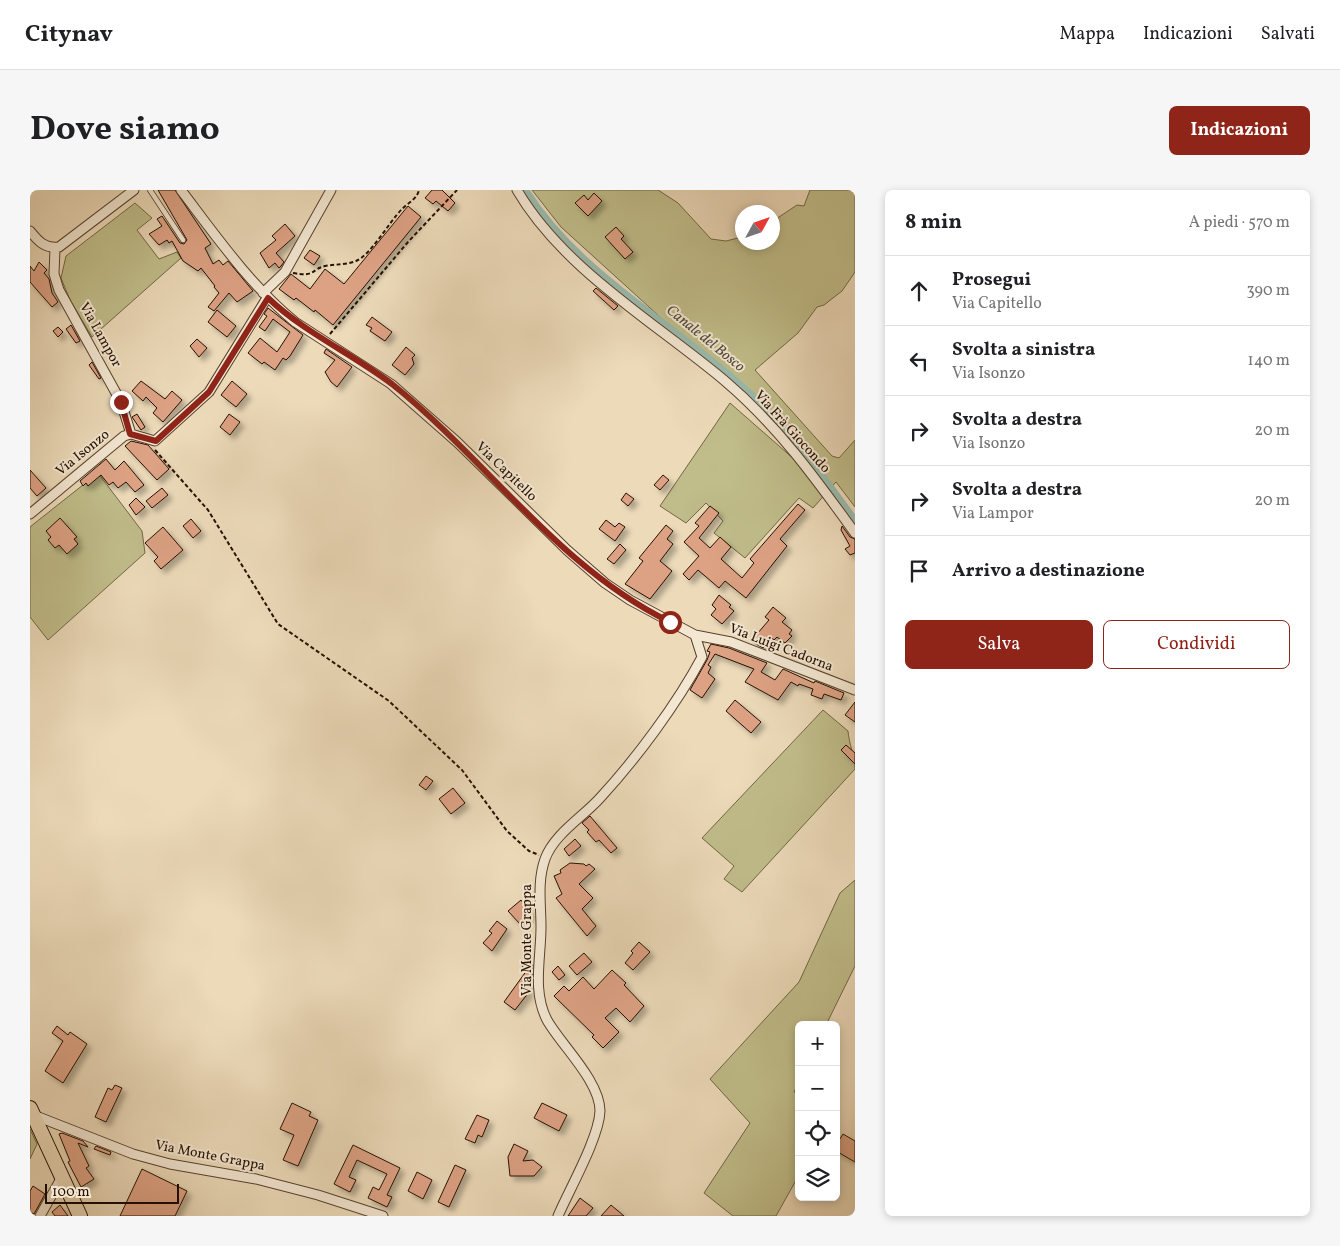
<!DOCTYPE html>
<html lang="it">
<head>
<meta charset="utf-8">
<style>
	body { margin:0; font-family:Vollkorn,serif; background:#f6f6f6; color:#202124 }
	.controls { position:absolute; right:15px; bottom:15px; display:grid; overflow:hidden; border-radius:8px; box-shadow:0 2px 8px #0003 }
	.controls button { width:45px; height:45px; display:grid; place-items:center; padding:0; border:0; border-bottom:1px solid #e0e0e0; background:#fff; color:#202124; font:25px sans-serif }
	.compass { position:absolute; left:705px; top:15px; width:45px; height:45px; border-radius:50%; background:#fff; box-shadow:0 2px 8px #0003; rotate:50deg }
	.scale { position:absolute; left:15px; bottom:12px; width:134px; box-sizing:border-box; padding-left:5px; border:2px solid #261000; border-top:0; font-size:14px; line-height:18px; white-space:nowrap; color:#261000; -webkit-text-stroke:4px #f3e7d2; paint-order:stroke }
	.stop { position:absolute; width:15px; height:15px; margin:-11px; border:4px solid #8f2418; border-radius:50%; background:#fff }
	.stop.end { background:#8f2418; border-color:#fff; box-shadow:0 1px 5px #0008 }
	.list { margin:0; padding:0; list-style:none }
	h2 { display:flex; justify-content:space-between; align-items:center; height:65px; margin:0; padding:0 20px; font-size:21px }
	h2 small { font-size:16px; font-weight:400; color:#757577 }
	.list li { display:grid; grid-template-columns:32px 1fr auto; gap:15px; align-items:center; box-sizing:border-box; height:70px; padding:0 20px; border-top:1px solid #e0e0e0 }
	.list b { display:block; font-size:19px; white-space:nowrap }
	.list p { margin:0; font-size:16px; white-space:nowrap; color:#757577 }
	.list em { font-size:16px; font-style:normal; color:#757577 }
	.actions { display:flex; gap:10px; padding:15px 20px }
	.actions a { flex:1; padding:11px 0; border:1px solid #8f2418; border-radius:8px; text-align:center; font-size:18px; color:#8f2418 }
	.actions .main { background:#8f2418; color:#fff }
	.icon { flex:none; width:28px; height:28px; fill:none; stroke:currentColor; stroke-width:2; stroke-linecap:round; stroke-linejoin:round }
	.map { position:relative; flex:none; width:825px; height:1026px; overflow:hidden; border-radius:8px }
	header { display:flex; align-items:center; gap:30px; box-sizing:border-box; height:70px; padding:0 25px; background:#fff; border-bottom:1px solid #e0e0e0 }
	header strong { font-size:24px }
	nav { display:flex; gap:28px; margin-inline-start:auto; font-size:18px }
	.intro { display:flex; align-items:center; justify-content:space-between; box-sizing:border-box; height:120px; padding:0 30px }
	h1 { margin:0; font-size:35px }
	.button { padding:12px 22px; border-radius:8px; background:#8f2418; color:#fff; font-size:18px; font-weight:700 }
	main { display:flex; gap:30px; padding:0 30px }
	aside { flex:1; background:#fff; border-radius:8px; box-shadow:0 2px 8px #0003 }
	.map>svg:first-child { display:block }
</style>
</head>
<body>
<header>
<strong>Citynav</strong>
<nav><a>Mappa</a><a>Indicazioni</a><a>Salvati</a></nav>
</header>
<div class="intro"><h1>Dove siamo</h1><a class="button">Indicazioni</a></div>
<main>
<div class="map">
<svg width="825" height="1026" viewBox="0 0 825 1026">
	<defs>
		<filter id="shadow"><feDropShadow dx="4.5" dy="4.5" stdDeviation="2.5" flood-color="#0004"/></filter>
	</defs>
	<rect width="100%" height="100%" fill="#ecdab9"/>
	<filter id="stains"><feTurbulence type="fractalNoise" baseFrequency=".004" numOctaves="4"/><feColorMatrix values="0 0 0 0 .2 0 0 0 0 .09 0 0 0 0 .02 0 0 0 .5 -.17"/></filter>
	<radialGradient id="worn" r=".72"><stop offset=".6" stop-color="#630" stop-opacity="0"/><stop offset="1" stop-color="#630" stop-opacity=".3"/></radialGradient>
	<!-- green -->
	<path fill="#c0bd8a" stroke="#736645" d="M502 0H628L648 13 681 49 696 51 712 47V52H742L743 31 767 15 774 16 780 0H825V82L812 101 794 115 787 117 768 143 725 180 802 266 809 268 825 250V317L806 292 783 318 769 308 715 368 684 343 693 331 676 313 656 333 630 316 700 213 765 270 776 257 741 226 688 173 641 137 531 37Z
		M105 13 122 28 107 40 129 69 147 62 151 68 62 147 40 110 31 88 36 66Z
		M68 283 112 341 115 363 18 450 0 427V337Z
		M793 520 818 541C819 554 825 567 825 579L712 702 694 689 704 676 672 648Z
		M825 690V776L796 835H769V892L764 902 769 904V985L746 1026H703L674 1003 720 933 680 889 769 792 810 703Z
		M0 939 7 954 0 969Z"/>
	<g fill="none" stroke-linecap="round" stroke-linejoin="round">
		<!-- canal -->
		<path stroke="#99bbae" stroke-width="10" d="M494 0C543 81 638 132 707 194 754 235 789 283 825 333"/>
	</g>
	<!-- building -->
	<path fill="#dda284" stroke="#261000" filter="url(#shadow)" d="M128 0H145L181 54 175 58 183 74 189 70 193 75 198 71 223 101 207 112 199 103 184 121 178 117 189 103 184 97 185 96 171 78 168 81 153 71 142 51 139 53 137 50 129 55 119 44 132 36 127 29 132 26 150 53 154 54 157 50Z
		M402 0H412L425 13 418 21 406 11 403 14 395 8Z
		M564 3 572 11 558 26 545 13 554 5 558 10Z
		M378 16 391 27 303 135 285 120 284 122 266 108 264 110 249 99 261 84 280 99 295 79 314 94Z
		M255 34 265 46 246 63 254 72 251 76 249 78 245 73 239 78 230 63 246 50 242 46Z
		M586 37 594 46 591 49 603 62 595 69 575 47Z
		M280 60 290 66 284 75 274 68Z
		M9 72 17 80 14 83 19 89 22 103 28 112 22 117 0 92V76L4 81Z
		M566 98 588 116 584 120 563 101Z
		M238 118 273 145 260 166 256 170 253 168 245 180 234 172 232 174 218 163 230 148 247 162 260 142 243 129 235 141 229 137 237 126 234 124Z
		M187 120 206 136 197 147 178 132Z
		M342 127 362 142 355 151 340 141 342 138 336 135Z
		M41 135 50 151 46 153 36 139Z
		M28 137 33 142 28 147 23 141Z
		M167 149 177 158 169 167 160 156Z
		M376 157 385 165 382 168 384 174 375 185 362 175Z
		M296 159 322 177 307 197 301 192 295 182 305 170 294 163Z
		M62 172 71 188 69 189 59 175Z
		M111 191 135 209 142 201 152 210 133 232 123 223 127 218 116 207 113 211 102 201Z
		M202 191 217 204 206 217 191 205Z
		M107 224 115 237 111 240 102 227Z
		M199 224 210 232 200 245 190 237Z
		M101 251 118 255 139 279 127 290 95 256Z
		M76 269 85 280 94 271 114 295 105 302 96 292 88 298 83 292 79 295 71 285 58 296 56 293 53 296 50 291Z
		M0 280 16 298 7 306 0 298Z
		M633 285 639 290 630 300 624 295Z
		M132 298 138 305 122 318 116 311Z
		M596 303 604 309 598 316 591 310Z
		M106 308 115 317 106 325 99 315Z
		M768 314 775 320 750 349 757 356 716 408 695 391 689 398 668 380 659 390 653 384 669 366 654 352 669 336 665 333 680 316 689 323 669 348 680 358 690 347 701 357 691 369 712 388 724 373 720 369Z
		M30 328 47 347 44 349 48 354 37 364 29 355 25 358 18 350 21 347 16 341Z
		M161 329 171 341 163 348 153 336Z
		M576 330 585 337 589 333 595 337 585 351 569 339Z
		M636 335 643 341 637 349 643 354 630 371 642 381 620 409 595 394 613 371 609 368Z
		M812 336 820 347 825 349V363L820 365 815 359 820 356 811 340Z
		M133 337 153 360 131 379 124 371 128 367 115 353Z
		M590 354 596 360 584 374 577 369Z
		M689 405 701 415 699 417 704 421 692 434 681 425 686 419 682 415Z
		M743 417 756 428 752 432 762 440 759 444 762 446 755 453 747 447 744 450 741 447 733 458 721 451 739 430 735 427Z
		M681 454 699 458 737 473 731 482 745 490 753 479 784 493 785 491 814 503 811 510 794 504 792 509 781 505 783 499 769 494 768 496 761 492 748 510 715 492 724 479 685 464 678 475 681 477 678 483 685 489 672 508 660 500 677 470 680 462 677 461Z
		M705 510 731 532 721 543 696 521Z
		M825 512V532L815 525Z
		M816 555 825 563V574L811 560Z
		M396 586 403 591 396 600 389 595Z
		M423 598 435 613 421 624 409 609Z
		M560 626 587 658 581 663 569 650 566 652 557 642 559 640 552 633Z
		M545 649 551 656 539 666 534 659Z
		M540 673 554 674 556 676 559 674 565 679 549 694 563 708 552 719 566 736 557 746 526 708 532 704 524 686 531 683 530 680Z
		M491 710 501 724 490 734 478 721Z
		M467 731 477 739 462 761 453 753 462 743 459 741Z
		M609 752 620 762 603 780 595 773 603 763 601 761Z
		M554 763 562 772 547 785 539 776Z
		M497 770 503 775 502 784 492 776Z
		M528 776 535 785 529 790 522 782Z
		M497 780 502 784V790L495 799 499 802 485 820 474 812Z
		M582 780 596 793 594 795 614 816 600 832 586 818 575 828 589 842 573 858 562 847 564 845 524 806 534 796 539 801 553 787 564 799Z
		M27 836 38 845 40 842 57 854 33 893 15 881 33 851 22 843Z
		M85 895 92 898 76 932 65 927 78 898 82 900Z
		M262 913 281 922 279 926 288 930 268 976 253 970 264 945 250 939Z
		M512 913 537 925 529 941 504 928Z
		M447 925 459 930 452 947 448 945 445 953 435 949Z
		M32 943 53 951 58 957 48 953 59 976 56 978 64 989 51 997 38 972 40 971 29 944Z
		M813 944 825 951V972L806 961V955Z
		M484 954 498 961 493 971 503 970 512 977 504 986H480L478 967Z
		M323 955 370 978 357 1005 362 1007 357 1017 338 1008 343 997 349 1000 357 984 327 970 319 987 326 990 320 1002 304 994Z
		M66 956 81 962 80 965 64 959Z
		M425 975 436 980 419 1017 408 1012Z
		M112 979 157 1001 145 1026H90Z
		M387 982 402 990 393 1009 378 1001Z
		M3 996 15 1004 4 1024 0 1022V1001Z
		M550 1008 563 1018 556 1026H538Z
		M30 1015 38 1026H25L22 1022Z
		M581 1015 594 1026H571Z"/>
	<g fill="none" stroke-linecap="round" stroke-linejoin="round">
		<!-- lane casing -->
		<g stroke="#58422e" stroke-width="6">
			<path id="lane" d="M120 0 153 50"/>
		</g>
		<!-- street casing -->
		<g stroke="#58422e" stroke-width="11">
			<path id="street" d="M151 0C186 46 220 95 265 132L361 194 427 252 537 360 575 393 600 410 665 445 701 452 825 500
				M487 0C533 79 626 133 695 191 747 235 786 289 825 343
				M0 41C8 51 15 59 29 57L104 0
				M25 58 24 84 29 100 91 212 101 244
				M233 103 255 82 301 0
				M0 324 94 246 101 244 125 251 179 202 237 108
				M1 924 103 964 140 974 226 989 288 1005 353 1026
				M10 1026 32 987
				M528 1026C539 1000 569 948 570 921 570 891 531 855 517 830 502 801 511 768 511 737 511 714 507 692 515 669 524 644 553 627 570 608 606 569 647 514 672 467L665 445"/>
		</g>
		<!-- primary casing -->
		<g stroke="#261000" stroke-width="16">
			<path id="primary" d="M0 918 50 1026"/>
		</g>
		<!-- path -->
		<path stroke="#261000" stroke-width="2" stroke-dasharray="4 2.5" stroke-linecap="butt" d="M263 83C286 87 280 80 295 76 306 74 316 75 326 71 341 65 359 32 372 19 378 13 387 9 389 0
			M300 144 378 52 427 0
			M125 260 178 320 248 434 359 511 432 580 477 641 499 661 509 665"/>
		<!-- lane -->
		<use href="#lane" stroke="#f3e7d2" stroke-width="4.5"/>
		<!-- street -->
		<use href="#street" stroke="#f3e7d2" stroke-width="9"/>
		<!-- primary -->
		<use href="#primary" stroke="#ecdab9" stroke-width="14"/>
	</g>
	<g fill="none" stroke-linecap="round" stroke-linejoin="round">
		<!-- route -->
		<path stroke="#8f2418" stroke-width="6" d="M91 212 100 244 126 251 179 202 238 108C275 143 321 163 362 194 457 270 529 378 640 432"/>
	</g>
	<g text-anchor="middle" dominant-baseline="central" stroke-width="4" stroke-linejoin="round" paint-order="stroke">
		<!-- street labels -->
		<g font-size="14" fill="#261000" stroke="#f3e7d2">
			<text transform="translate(70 145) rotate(61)">Via Lampor</text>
			<text transform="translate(762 242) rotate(48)">Via Frà Giocondo</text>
			<text transform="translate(53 263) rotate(-39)">Via Isonzo</text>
			<text transform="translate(476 282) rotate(44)">Via Capitello</text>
			<text transform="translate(751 458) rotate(21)">Via Luigi Cadorna</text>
			<text transform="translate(497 750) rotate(-90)">Via Monte Grappa</text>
			<text transform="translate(180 966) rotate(11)">Via Monte Grappa</text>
		</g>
		<!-- water labels -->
		<g font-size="15" font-style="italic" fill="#4e4c3d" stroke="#f3e7d2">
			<text transform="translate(675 149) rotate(39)">Canale del Bosco</text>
		</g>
	</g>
	<rect width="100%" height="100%" filter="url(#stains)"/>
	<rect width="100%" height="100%" fill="url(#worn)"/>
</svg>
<div class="controls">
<button>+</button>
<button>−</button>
<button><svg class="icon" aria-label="locate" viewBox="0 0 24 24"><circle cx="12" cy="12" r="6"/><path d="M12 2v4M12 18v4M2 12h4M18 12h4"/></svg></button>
<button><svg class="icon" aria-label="layers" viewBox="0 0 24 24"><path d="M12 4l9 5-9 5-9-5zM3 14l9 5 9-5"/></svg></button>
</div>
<svg class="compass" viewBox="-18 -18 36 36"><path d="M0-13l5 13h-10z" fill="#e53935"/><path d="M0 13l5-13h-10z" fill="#757577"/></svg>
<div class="scale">100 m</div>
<div class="stop" style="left:640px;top:432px"></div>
<div class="stop end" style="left:91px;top:212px"></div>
</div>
<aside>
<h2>8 min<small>A piedi · 570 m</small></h2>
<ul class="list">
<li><svg class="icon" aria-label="ahead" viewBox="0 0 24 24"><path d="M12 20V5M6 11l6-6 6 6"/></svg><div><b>Prosegui</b><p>Via Capitello</p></div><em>390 m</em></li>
<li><svg class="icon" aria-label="left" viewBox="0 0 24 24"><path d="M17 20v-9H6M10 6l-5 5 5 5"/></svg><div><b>Svolta a sinistra</b><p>Via Isonzo</p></div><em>140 m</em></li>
<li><svg class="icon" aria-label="right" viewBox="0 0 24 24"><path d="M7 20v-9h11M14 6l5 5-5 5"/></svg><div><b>Svolta a destra</b><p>Via Isonzo</p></div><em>20 m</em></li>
<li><svg class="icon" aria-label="right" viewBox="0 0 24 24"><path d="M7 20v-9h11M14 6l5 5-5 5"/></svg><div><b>Svolta a destra</b><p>Via Lampor</p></div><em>20 m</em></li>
<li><svg class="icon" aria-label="arrive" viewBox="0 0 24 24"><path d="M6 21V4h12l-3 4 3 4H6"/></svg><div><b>Arrivo a destinazione</b></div></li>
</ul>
<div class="actions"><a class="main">Salva</a><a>Condividi</a></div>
</aside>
</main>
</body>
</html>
